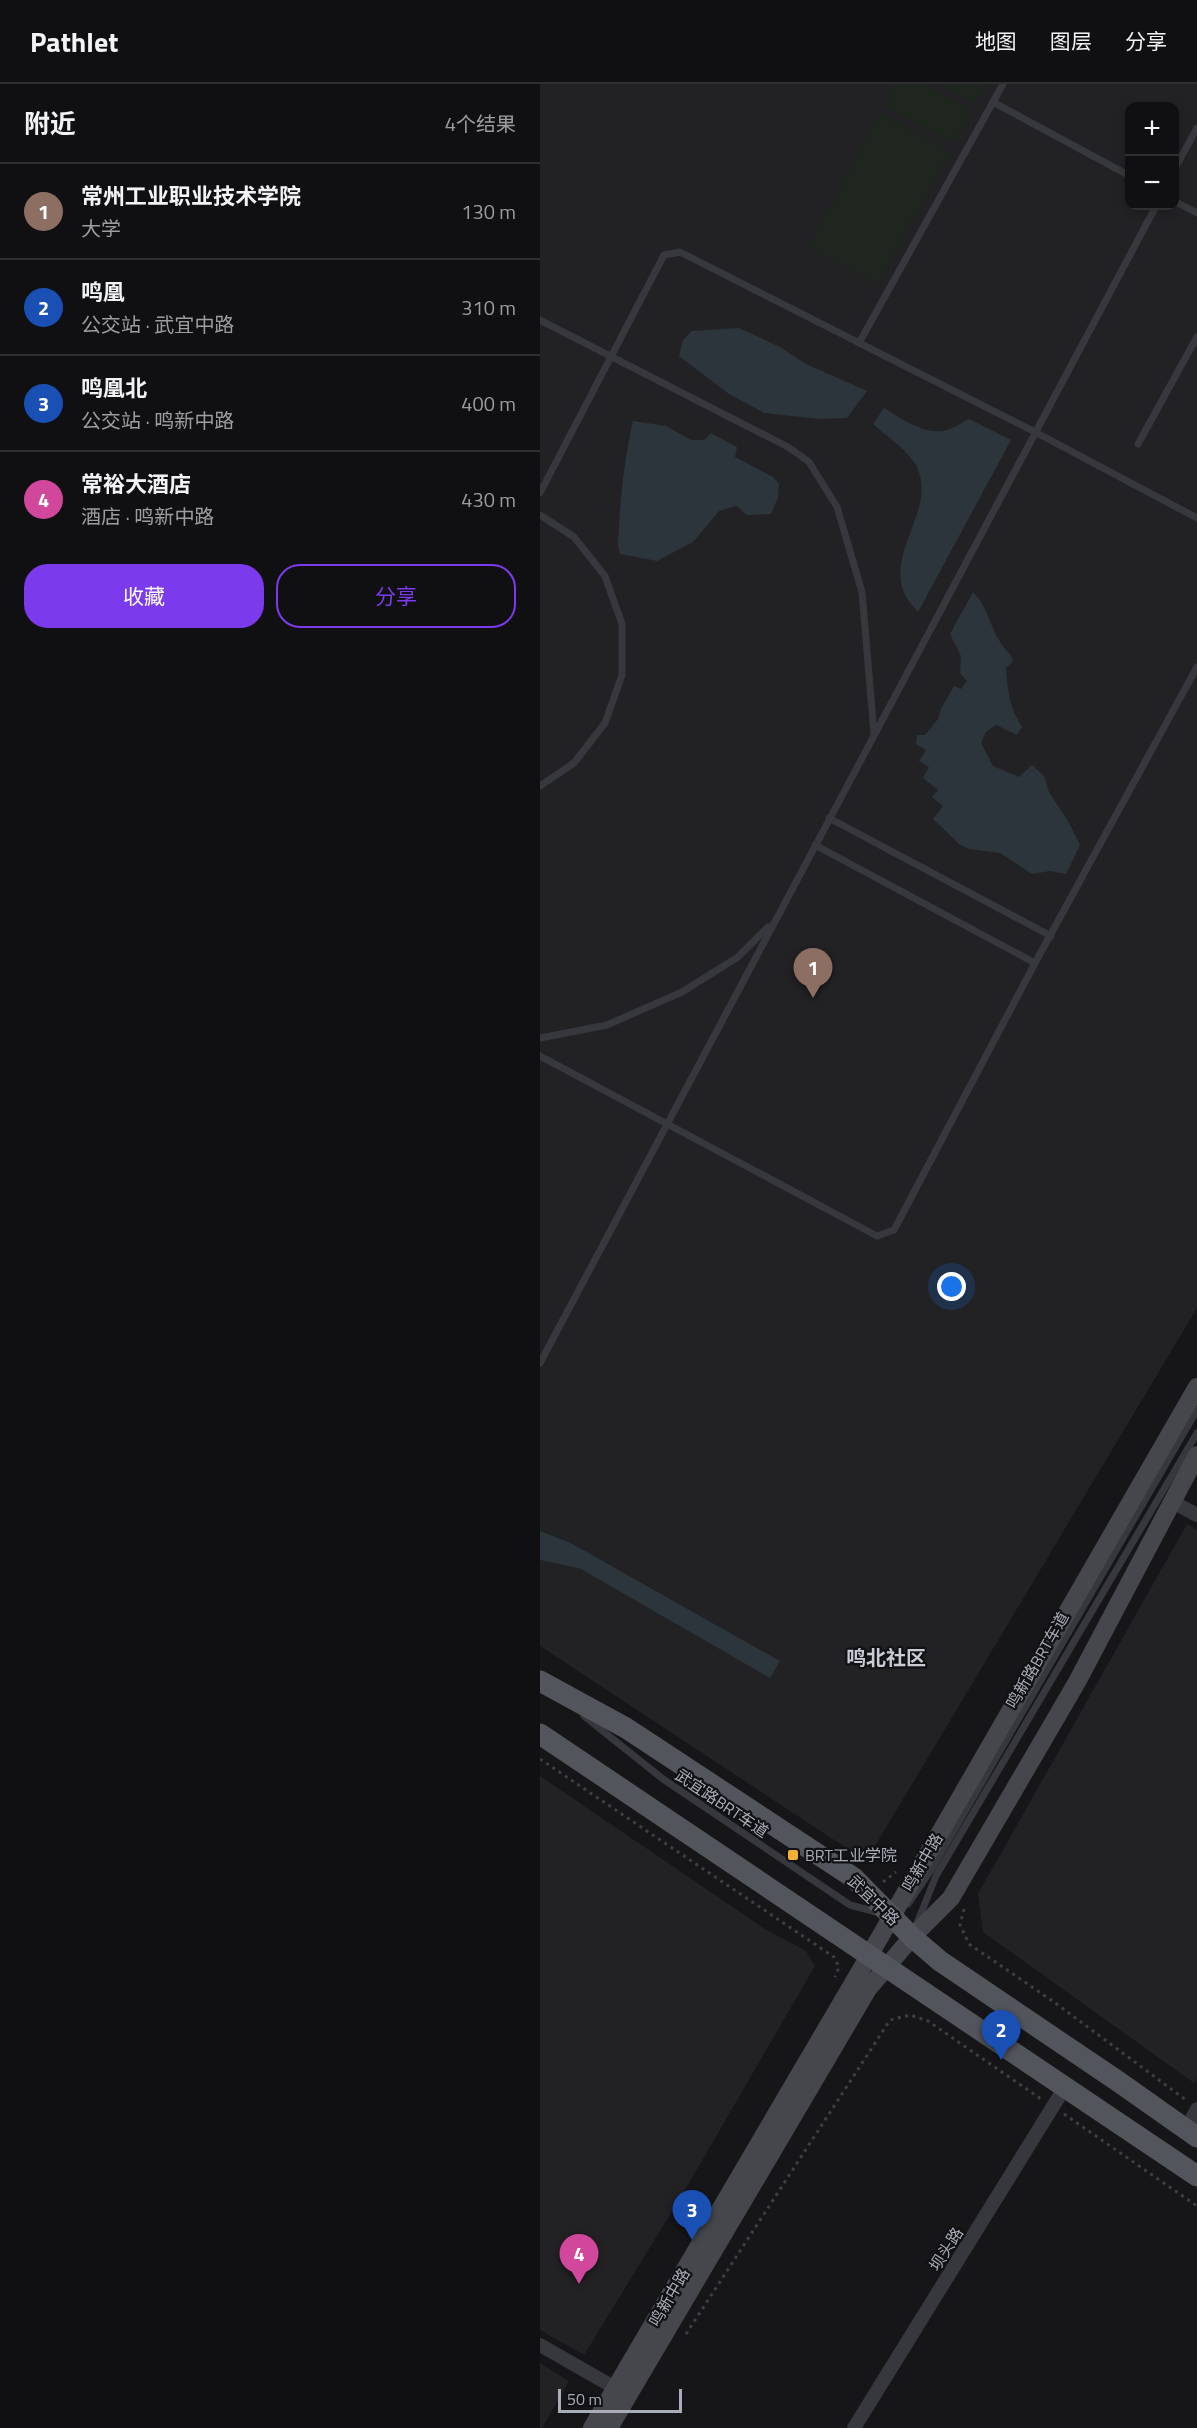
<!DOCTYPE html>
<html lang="zh">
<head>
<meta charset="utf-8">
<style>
	body { margin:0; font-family:"Titillium Web","Noto Sans SC",sans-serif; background:#19191b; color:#f1f3f6 }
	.controls { position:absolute; right:18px; top:18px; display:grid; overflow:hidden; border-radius:12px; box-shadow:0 3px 9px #0003 }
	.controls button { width:54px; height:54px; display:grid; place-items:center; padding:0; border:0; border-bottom:2px solid #303032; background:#101012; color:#f1f3f6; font:30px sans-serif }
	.scale { position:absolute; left:18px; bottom:15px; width:124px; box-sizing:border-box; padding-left:6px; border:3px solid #a8adb8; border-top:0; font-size:16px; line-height:21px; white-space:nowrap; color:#a8adb8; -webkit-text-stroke:4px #111113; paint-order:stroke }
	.you { position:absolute; left:412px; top:1203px; width:21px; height:21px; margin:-15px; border:4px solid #fff; border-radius:50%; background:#1a73e8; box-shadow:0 0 0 9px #1a73e833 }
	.badge { display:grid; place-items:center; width:39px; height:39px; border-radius:50%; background:#7c3aed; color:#fff; font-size:20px; font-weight:700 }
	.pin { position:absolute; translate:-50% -50px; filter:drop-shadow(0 2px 3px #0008) }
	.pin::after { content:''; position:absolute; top:32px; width:21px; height:18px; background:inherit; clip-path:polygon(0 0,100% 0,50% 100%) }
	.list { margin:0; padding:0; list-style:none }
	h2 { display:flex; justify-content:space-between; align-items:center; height:78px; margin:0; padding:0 24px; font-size:26px }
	h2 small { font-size:20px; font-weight:400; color:#9c9d9f }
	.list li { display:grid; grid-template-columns:39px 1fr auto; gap:18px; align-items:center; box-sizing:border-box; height:96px; padding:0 24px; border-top:2px solid #303032 }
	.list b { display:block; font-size:22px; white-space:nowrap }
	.list p { margin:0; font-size:20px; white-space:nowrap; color:#9c9d9f }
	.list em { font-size:20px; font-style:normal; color:#9c9d9f }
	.actions { display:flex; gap:12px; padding:18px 24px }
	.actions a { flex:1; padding:14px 0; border:2px solid #7c3aed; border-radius:24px; text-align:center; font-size:21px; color:#7c3aed }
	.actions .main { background:#7c3aed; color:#fff }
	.map { position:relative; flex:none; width:657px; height:2344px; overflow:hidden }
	header { display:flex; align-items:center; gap:36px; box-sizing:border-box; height:84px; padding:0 30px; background:#101012; border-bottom:2px solid #303032 }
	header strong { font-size:28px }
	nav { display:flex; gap:33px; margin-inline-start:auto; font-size:21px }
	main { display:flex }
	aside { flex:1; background:#101012 }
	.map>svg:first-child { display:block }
</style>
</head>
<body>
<header>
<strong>Pathlet</strong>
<nav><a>地图</a><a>图层</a><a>分享</a></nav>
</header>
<main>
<aside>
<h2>附近<small>4个结果</small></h2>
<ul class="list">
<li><span class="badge" style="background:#8d6e63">1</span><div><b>常州工业职业技术学院</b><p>大学</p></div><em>130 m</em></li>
<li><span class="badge" style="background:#1a4fb4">2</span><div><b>鸣凰</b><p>公交站 · 武宜中路</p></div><em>310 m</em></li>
<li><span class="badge" style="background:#1a4fb4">3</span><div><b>鸣凰北</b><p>公交站 · 鸣新中路</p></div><em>400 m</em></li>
<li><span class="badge" style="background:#d1479c">4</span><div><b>常裕大酒店</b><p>酒店 · 鸣新中路</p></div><em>430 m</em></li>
</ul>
<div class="actions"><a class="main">收藏</a><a>分享</a></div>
</aside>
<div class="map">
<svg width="657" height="2344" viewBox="0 0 657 2344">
	<rect width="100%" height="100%" fill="#161618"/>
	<!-- built -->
	<path fill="#222225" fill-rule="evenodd" d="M0 0H657V1224L326 1777 0 1562V1476L41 1485 240 1577 31 1459 0 1447ZM590 22H634V122H590Z
		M647 1440 657 1446V1994L654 1999 443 1848 438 1810Z
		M0 1692 225 1845 266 1867 275 1882 142 2111 44 2271 0 2246Z
		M0 2279 29 2297 2 2344H0Z"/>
	<!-- green -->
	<path fill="#1e261f" d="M356 0H384L432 26 414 59 344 22Z
		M399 0H445L434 19Z
		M340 29 410 67 338 200 268 163Z"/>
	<!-- water -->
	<path fill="#2c353c" d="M199 244 240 263 266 280 327 307 307 334 280 335 224 329 189 310 139 272 143 256 152 247Z
		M344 324C362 335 385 352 407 346 415 344 422 338 429 335L471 356 378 528C373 522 367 516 364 509 346 465 401 421 374 378 364 363 346 352 333 340Z
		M93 337 126 342 151 356H164L171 349 197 363 195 373 233 393 239 400 238 413 231 430 207 431 197 422 179 427 153 458 117 477 80 470C76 459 79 453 79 442 81 406 85 372 93 337Z
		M433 508C448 522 450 545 463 562 467 568 471 569 473 577L466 584C468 609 469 622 482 643L477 651 456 641 446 648 441 659 453 682 479 693 492 681 504 692 509 708 528 737 540 761 526 790 510 787 492 790 460 769 429 765 419 760 393 735 403 722 392 713 398 706 383 694 389 683 379 677 386 666 376 660 377 651H385L398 635 401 625 414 602 421 605 427 597 420 589 421 572 410 550Z
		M0 1447 31 1459 240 1577 230 1594 41 1485 0 1476Z"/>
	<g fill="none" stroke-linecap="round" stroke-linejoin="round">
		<!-- path -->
		<path stroke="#3d3f44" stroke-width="3" stroke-dasharray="3 4.5" stroke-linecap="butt" d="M0 1675 294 1873 299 1883 295 1893
			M343 1798 356 1788
			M424 1825 420 1841 429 1860 514 1918 646 2016
			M524 2030 657 2122
			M146 2250 350 1936 370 1931 388 1937 501 2015"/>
		<!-- lane -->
		<path stroke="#37383d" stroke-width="7" d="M453 18 590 92
			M634 86 657 44
			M634 117 657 129
			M0 236 248 363 269 378 297 423 322 508 334 650
			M319 259 463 0
			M598 360 657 253
			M0 409 124 171 140 168 495 348 657 434
			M0 431 34 453 65 492 82 540V591L65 639 34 679 0 702
			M289 734 511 852
			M275 761 495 879
			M0 954 67 941 142 908 198 873 228 843
			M0 972 337 1152 354 1146 495 879 657 583
			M0 1279 616 122
			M44 1632 123 1695 310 1821 340 1829
			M368 1820 393 1783 657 1326
			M377 1839 396 1792 657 1349"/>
		<!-- street -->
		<path stroke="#37383d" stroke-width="14" d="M631 1417 657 1431
			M646 2045 657 2025
			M0 2261 84 2309
			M314 2344 525 2003"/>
		<!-- secondary -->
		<path stroke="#45474d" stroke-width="18" d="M52 2344 329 1872 657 1303
			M69 2344 328 1905 372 1853 411 1814 537 1598 657 1371"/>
		<!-- primary -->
		<path stroke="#53555c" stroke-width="21" d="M0 1597 86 1644 314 1794 372 1853 400 1877 579 1998 657 2053
			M0 1650 657 2092"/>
	</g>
	<!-- markers -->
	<rect fill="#f2b134" stroke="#111113" stroke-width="2" x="247" y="1765" width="12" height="12" rx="3"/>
	<g text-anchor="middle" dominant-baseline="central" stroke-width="4.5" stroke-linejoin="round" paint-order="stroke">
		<!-- street labels -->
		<g font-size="16" fill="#a8adb8" stroke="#111113">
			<text transform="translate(497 1576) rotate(-60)">鸣新路BRT车道</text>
			<text transform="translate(182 1719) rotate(34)">武宜路BRT车道</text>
			<text transform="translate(382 1778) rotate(-60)">鸣新中路</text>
			<text transform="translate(334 1816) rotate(44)">武宜中路</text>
			<text transform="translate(406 2165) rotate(-58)">坝头路</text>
			<text transform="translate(129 2213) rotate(-60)">鸣新中路</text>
		</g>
		<!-- poi labels -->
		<g font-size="16" fill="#a8adb8" stroke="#111113" text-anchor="start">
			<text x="265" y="1771">BRT工业学院</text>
		</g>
		<!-- quarter labels -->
		<g font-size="20" font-weight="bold" fill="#c9ccd4" stroke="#111113">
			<text x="346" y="1573">鸣北社区</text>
		</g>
	</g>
</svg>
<div class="controls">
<button>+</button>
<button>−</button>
</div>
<div class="scale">50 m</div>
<div class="you"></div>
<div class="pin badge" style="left:273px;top:914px;background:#8d6e63">1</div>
<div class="pin badge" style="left:461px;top:1976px;background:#1a4fb4">2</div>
<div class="pin badge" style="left:152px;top:2156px;background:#1a4fb4">3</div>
<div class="pin badge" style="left:39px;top:2200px;background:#d1479c">4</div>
</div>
</main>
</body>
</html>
